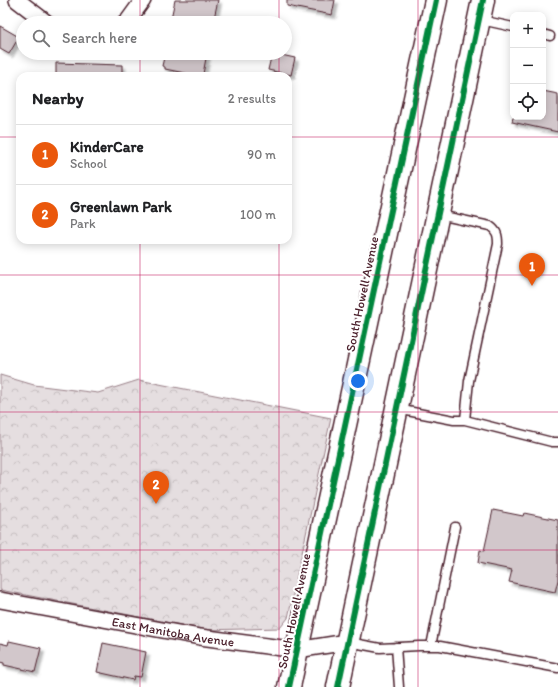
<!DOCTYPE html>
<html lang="en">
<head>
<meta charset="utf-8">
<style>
	body { margin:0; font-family:Itim,sans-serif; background:#f2f2f2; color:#202124 }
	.controls { position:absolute; right:12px; top:12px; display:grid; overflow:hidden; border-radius:8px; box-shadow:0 2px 10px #0003 }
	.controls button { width:36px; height:36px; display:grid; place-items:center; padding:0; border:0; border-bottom:1px solid #e0e0e0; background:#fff; color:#202124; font:20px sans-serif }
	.you { position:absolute; left:358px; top:381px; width:14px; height:14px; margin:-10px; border:3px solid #fff; border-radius:50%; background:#1a73e8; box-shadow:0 0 0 6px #1a73e833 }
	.badge { display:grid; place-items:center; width:26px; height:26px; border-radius:50%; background:#ea580c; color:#fff; font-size:13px; font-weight:700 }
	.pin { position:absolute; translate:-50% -33px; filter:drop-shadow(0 1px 2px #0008) }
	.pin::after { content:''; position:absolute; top:21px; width:14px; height:12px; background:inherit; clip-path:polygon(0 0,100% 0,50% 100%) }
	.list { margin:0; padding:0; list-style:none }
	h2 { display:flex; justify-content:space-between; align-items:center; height:52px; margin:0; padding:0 16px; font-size:17px }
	h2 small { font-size:13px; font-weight:400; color:#757577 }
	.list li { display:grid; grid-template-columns:26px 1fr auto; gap:12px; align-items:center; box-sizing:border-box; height:60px; padding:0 16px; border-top:1px solid #e0e0e0 }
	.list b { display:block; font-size:15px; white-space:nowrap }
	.list p { margin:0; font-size:13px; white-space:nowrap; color:#757577 }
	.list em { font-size:13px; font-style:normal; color:#757577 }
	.icon { flex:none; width:22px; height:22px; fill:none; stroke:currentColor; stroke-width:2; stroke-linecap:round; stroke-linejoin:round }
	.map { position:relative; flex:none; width:558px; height:687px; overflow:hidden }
	.search { position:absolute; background:#fff; box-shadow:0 2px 10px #0003; left:16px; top:16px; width:276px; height:44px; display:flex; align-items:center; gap:10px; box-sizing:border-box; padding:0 14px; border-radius:22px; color:#757577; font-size:15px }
	.panel { position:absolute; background:#fff; box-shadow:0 2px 10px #0003; left:16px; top:72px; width:276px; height:172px; border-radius:12px }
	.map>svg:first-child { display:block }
</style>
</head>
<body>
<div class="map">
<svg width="558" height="687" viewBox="0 0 558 687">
	<defs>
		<pattern id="park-crowns" width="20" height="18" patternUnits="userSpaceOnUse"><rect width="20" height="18" fill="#e5dee0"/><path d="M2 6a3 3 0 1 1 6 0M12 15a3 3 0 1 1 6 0" fill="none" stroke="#c6bec0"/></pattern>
		<filter id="shadow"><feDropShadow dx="3.5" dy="3.5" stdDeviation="1" flood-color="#0004"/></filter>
	</defs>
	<rect width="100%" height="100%" fill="#fff"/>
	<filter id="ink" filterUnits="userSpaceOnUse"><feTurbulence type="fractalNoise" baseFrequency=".025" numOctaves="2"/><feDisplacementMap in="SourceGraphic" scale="8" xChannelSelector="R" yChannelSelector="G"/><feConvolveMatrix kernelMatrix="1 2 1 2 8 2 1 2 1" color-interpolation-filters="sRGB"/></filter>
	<g filter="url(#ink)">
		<!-- park -->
		<path fill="url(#park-crowns)" stroke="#987e86" d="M0 375 34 385 98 393 139 380 331 418 288 618 280 628 207 630 0 590Z"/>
		<!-- building -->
		<path fill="#d2c7cb" stroke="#4a1f2b" filter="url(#shadow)" d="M175 0H218L213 23H170Z
			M287 0H335L332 15 287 6Z
			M0 26 19 37 9 54 0 49Z
			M165 53H207L203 74H200L199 76 165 69V67L162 66Z
			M272 53 295 58 291 75 268 70Z
			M56 63 122 65V76H56Z
			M543 91 558 94V132L512 122 513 117H543Z
			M493 510 523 516 524 513 558 520V580L555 592 509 582 512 570 478 563 480 550 484 551Z
			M9 641 41 648 35 672 4 665V663L0 662V643L8 645Z
			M103 643 146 652 141 677 134 676 133 680 97 672Z"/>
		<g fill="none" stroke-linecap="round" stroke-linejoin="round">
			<!-- service casing -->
			<g stroke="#4a1f2b" stroke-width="11">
				<path id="service" d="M481 20 513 27
					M543 34 550 36
					M439 215 490 226C497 231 498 235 498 244L469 381 465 420
					M397 409 454 420H465L552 442H558
					M348 642 380 648 419 646H440L558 668
					M431 646 455 527
					M396 647 399 687"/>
			</g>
			<!-- minor casing -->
			<g stroke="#4a1f2b" stroke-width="18">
				<g id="minor">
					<path d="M17 0 47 23"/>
					<path d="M125 23 127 22 143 0"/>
					<path id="s1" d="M0 600 200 637 297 650 347 642"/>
				</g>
			</g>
			<!-- primary casing -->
			<g stroke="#4a1f2b" stroke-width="25">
				<path id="primary" d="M289 687 436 0
					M338 687 483 0"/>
			</g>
			<!-- service -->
			<use href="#service" stroke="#fff" stroke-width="8"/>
			<!-- minor -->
			<use href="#minor" stroke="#fff" stroke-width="15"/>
			<!-- primary -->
			<use href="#primary" stroke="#fff" stroke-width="22"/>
			<!-- cycleway casing -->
			<g stroke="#fff" stroke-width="8">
				<path id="cycleway" d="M289 687 436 0
					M338 687 483 0"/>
			</g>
			<!-- cycleway -->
			<use href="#cycleway" stroke="#00873e" stroke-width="6"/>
		</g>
	</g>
	<!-- grid -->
	<path fill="none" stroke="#c2185b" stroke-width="1" stroke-opacity="0.55" d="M140 0V23M279 0V23M418 0V687M140 53V76M279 53V76M0 137H20M288 137H558M140 240V687M279 240V687M0 275H558M0 412H558M0 550H558"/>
	<g text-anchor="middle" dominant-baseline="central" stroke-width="4" stroke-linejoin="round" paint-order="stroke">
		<!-- street labels -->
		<g font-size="13" fill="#4a1f2b" stroke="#fff">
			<text transform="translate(362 294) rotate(-78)">South Howell Avenue</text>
			<text transform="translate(294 611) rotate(-78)">South Howell Avenue</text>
			<text stroke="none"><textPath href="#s1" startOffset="176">East Manitoba Avenue</textPath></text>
		</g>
	</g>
</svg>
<div class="controls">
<button>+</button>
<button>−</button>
<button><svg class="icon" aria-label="locate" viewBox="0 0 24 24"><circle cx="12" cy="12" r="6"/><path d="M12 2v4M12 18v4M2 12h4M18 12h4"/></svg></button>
</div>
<div class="you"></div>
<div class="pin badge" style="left:532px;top:286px">1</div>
<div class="pin badge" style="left:156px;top:504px">2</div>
<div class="search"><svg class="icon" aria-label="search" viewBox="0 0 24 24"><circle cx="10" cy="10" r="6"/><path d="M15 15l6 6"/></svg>Search here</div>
<section class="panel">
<h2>Nearby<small>2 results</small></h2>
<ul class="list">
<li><span class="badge">1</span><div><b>KinderCare</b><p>School</p></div><em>90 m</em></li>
<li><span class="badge">2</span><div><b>Greenlawn Park</b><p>Park</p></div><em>100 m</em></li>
</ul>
</section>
</div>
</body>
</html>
